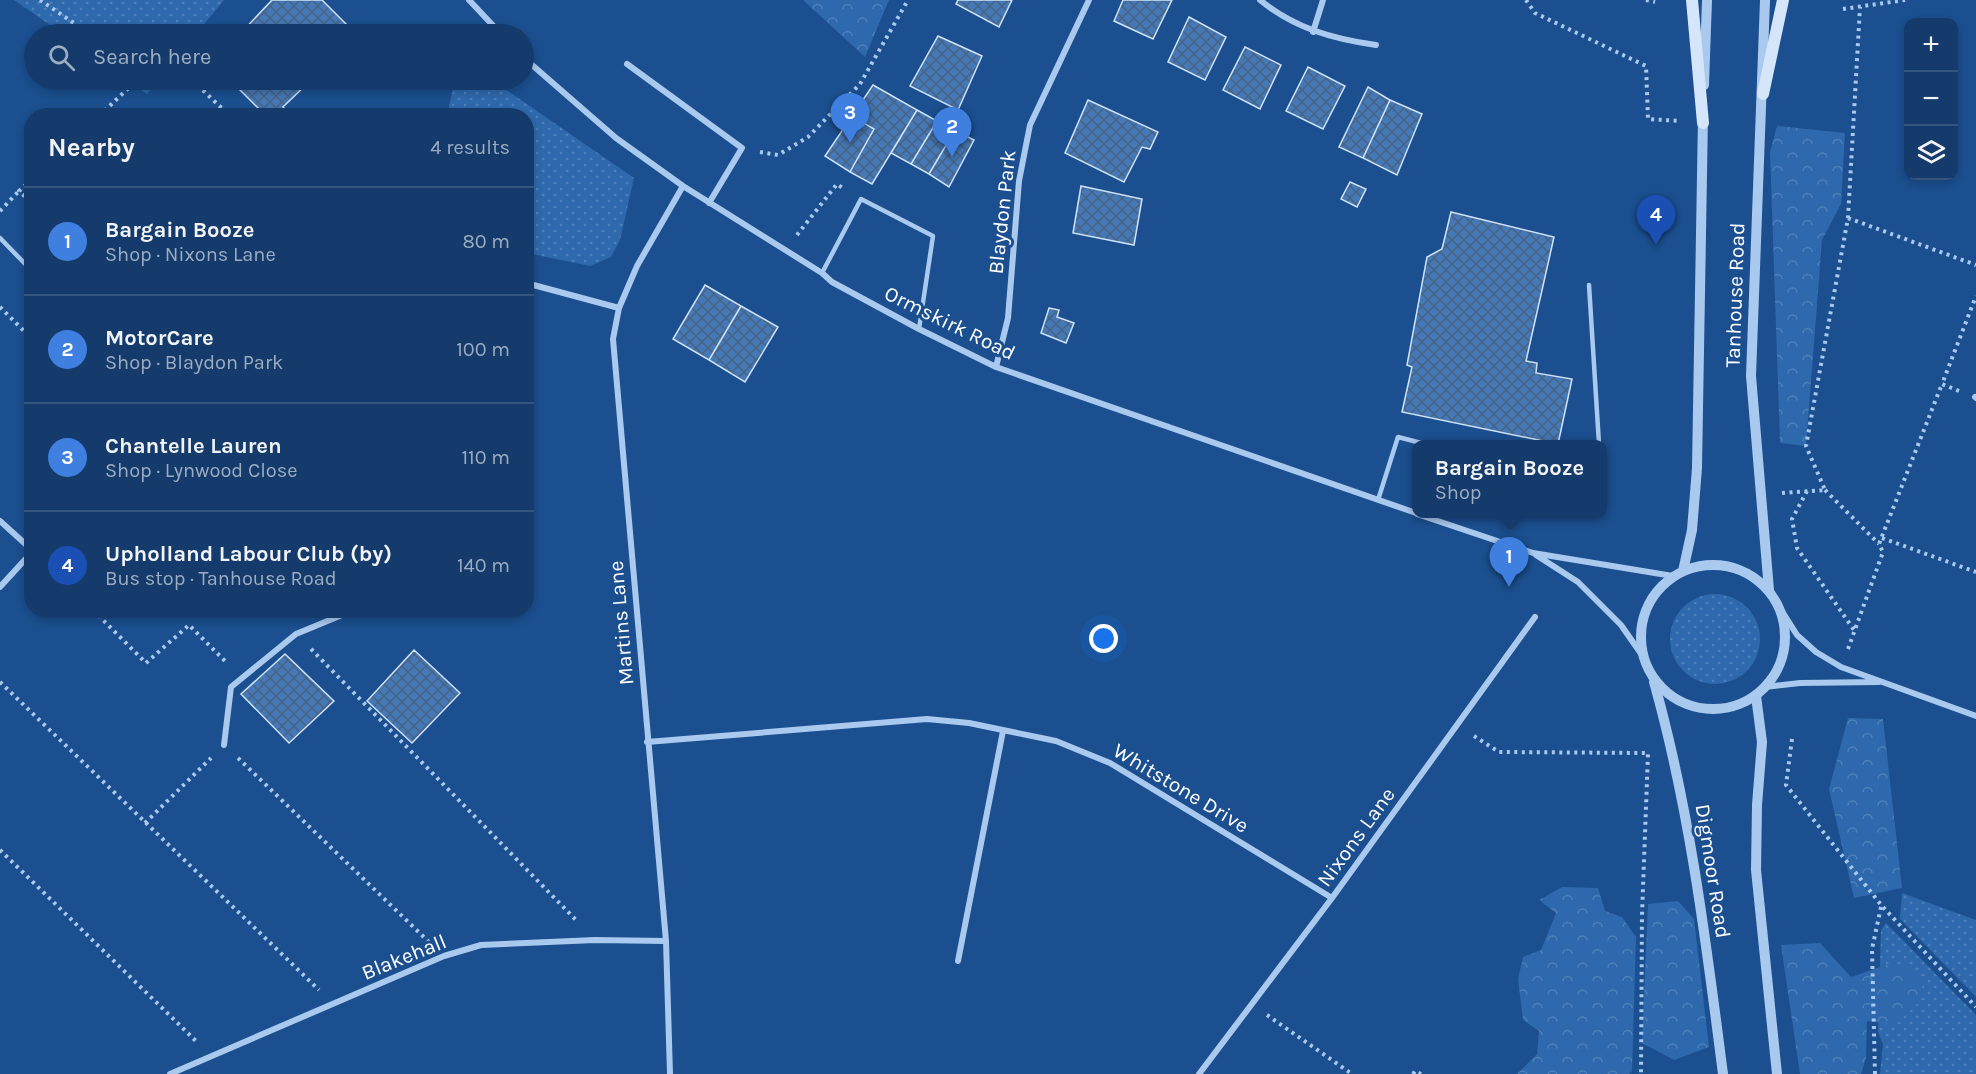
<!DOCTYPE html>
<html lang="en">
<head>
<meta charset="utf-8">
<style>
	body { margin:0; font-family:Karla,sans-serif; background:#1d4271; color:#f1f3f6 }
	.controls { position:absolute; right:18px; top:18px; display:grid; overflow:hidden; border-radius:12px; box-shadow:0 3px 9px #0003 }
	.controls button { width:54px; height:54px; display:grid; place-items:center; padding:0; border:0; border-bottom:2px solid #33557e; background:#143b6b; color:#f1f3f6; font:30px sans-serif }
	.you { position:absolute; left:1104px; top:639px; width:21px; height:21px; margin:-15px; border:4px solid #fff; border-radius:50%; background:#1a73e8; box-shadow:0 0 0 9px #1a73e833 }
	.badge { display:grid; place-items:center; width:39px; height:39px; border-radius:50%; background:#ffd166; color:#fff; font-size:20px; font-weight:700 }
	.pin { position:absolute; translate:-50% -50px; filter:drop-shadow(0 2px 3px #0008) }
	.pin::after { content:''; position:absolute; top:32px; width:21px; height:18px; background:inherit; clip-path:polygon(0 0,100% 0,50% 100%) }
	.popup { position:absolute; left:1412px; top:440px; width:195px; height:78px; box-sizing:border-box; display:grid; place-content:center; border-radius:12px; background:#143b6b; filter:drop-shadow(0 2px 4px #0005); font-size:20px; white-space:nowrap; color:#9dadc1 }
	.popup b { font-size:22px; color:#f1f3f6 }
	.popup::after { content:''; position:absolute; left:50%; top:100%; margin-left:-12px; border:12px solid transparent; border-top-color:#143b6b }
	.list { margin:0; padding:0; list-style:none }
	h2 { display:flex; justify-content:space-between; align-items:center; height:78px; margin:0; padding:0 24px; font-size:26px }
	h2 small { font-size:20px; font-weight:400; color:#9dadc1 }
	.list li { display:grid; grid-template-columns:39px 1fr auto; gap:18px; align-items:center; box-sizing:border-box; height:108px; padding:0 24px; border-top:2px solid #33557e }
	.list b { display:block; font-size:22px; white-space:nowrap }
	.list p { margin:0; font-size:20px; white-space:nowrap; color:#9dadc1 }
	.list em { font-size:20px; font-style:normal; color:#9dadc1 }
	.icon { flex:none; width:33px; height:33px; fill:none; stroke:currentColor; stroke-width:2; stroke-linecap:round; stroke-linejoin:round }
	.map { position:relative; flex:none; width:1976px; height:1074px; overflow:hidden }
	.search { position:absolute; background:#143b6b; box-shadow:0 3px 9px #0003; left:24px; top:24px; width:510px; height:66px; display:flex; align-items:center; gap:15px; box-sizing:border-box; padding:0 21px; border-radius:33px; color:#9dadc1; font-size:22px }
	.panel { position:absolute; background:#143b6b; box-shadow:0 3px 9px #0003; left:24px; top:108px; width:510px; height:510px; border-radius:24px }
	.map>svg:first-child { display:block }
</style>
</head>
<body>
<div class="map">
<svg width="1976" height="1074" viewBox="0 0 1976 1074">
	<defs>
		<pattern id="grass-dots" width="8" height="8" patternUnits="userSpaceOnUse" patternTransform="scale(1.5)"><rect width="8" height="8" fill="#2e69ad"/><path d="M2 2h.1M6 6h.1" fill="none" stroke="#4d80b9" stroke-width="1.8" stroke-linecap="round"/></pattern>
		<pattern id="forest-crowns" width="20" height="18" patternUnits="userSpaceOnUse" patternTransform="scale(1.5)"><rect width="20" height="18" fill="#2e69ad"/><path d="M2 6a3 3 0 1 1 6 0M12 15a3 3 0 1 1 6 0" fill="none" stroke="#4d80b9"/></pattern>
		<pattern id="building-cross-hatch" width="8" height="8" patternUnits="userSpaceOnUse" patternTransform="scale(1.5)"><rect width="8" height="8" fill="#4478b7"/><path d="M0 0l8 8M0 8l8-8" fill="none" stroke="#486282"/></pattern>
	</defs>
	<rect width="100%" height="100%" fill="#1b4f8f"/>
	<!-- grass -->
	<path fill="url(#grass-dots)" d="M14 0H224L196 34H63Z
		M127 80H159L147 94Z
		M455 80H492L634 178 620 240 611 257 590 266 527 253 526 116 447 115Z
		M1670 639a45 45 0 1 1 90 0a45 45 0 1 1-90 0Z
		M1902 893 1976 920V997L1900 919Z
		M1886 923 1976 1015V1074H1880L1883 1044 1878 1032 1881 930Z"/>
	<!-- forest -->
	<path fill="url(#forest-crowns)" d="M803 0H889L865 57Z
		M1777 126 1845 133 1841 204 1822 240 1806 446 1780 443 1770 152Z
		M1848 718 1883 719 1902 888 1854 898 1829 789Z
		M1562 887 1598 888 1605 911 1622 917 1636 937 1632 1071 1629 1074H1517L1537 1054 1539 1031 1523 1020 1518 979 1523 957 1541 950 1556 913 1539 900Z
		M1678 901 1694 919 1709 1047 1674 1060 1642 1043 1648 904Z
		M1820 943 1851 977 1889 964 1910 968 1923 985 1917 1004 1895 1025 1867 1021 1866 1058 1861 1074H1800L1781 945Z"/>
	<!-- building -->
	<path fill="url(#building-cross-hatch)" stroke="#cfe3fa" stroke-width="1.5" d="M272 0H322L356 34H240Z
		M958 0H1012L999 27 956 4Z
		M1123 0H1172L1153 39 1114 21Z
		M1189 17 1226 37 1205 80 1168 62Z
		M938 36 982 56 958 110 910 86Z
		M1245 47 1281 65 1260 109 1223 90Z
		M1308 67 1345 86 1323 129 1286 111Z
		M230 80H311L283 107 290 114 289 116H266Z
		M873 85 917 110 872 184 850 172 874 129 852 116Z
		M1368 87 1390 100 1363 158 1339 147Z
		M1088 100 1158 132 1150 149 1142 147 1124 182 1065 153Z
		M1390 100 1422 114 1397 175 1363 158Z
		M917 110 937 121 911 164 891 153Z
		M852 116 874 129 850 172 825 156Z
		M937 121 955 130 929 174 911 164Z
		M955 130 974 140 949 187 929 174Z
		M1350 182 1366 189 1357 207 1341 199Z
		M1081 186 1142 199 1134 245 1073 233Z
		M1451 212 1554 237 1526 361 1537 363 1536 373 1572 379 1558 444 1402 412 1412 367 1407 365 1427 257 1442 249Z
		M705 285 741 306 709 360 673 339Z
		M741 306 778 327 745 382 709 360Z
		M1049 308 1059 310 1057 317 1074 323 1066 343 1041 333Z
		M414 650 460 693 412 743 367 701Z
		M285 654 334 701 289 743 241 694Z"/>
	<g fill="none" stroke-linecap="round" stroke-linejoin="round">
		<!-- path -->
		<path stroke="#a9c9ee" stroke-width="4" stroke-dasharray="3 4.5" stroke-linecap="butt" d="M40 0 90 34
			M1526 0 1535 13 1646 66 1648 119 1680 121
			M1646 0 1655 2
			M1843 9 1905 0
			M192 80 230 116
			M99 116 137 80
			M760 152 778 155 808 137 860 84 908 0
			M32 179 19 191 32 203
			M0 211 19 191
			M1848 218 1976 265
			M797 235 837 184 844 189
			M0 307 32 339
			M1959 391 1942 384 1976 296
			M1825 490 1879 544
			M1807 491 1792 519 1797 548 1854 630
			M1782 493 1825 490 1806 446 1848 218 1860 7
			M1882 538 1976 572
			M93 610 146 663 189 625 227 663
			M311 649 576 920
			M1848 649 1883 552 1879 544 1942 384
			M0 682 319 990
			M1474 736 1499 752 1648 753 1642 915 1641 1074
			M1792 739 1786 785 1882 906 1976 1007
			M238 758 429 942
			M145 823 211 758
			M0 850 197 1042
			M1267 1015 1352 1074
			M1413 1074 1415 1071 1421 1074
			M1875 1074 1872 949 1881 907"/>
		<!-- service -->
		<path stroke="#a9c9ee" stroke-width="4.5" d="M0 238 32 271
			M822 273 861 199 933 236 919 329
			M1589 285 1599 444
			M1378 500 1398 437 1425 444"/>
		<!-- minor -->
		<path stroke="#a9c9ee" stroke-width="6" d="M469 0 501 34
			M1260 0C1294 28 1333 39 1376 45
			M1313 32 1323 0
			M524 58 616 138 683 186 822 273 832 282 919 329 996 367 1416 513
			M627 64 742 148 709 203
			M526 283 619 308
			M996 367 1008 318 1019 181 1030 125 1089 0
			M1975 397 1976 398
			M1417 514 1533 553 1673 576
			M0 521 32 550
			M1536 555 1578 582 1621 625 1644 658
			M0 587 32 552
			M1780 608 1797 635 1816 652 1841 667 1976 716
			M1765 687 1800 683 1879 682
			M647 742 927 719 969 723 1056 741 1110 763 1332 898
			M224 745 231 687 296 634 354 610
			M958 961 1003 731
			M170 1074 444 956 481 945 595 940 666 941
			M670 1074 666 941 613 339 619 308 637 266 683 186
			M1199 1074 1332 898 1535 617"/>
		<!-- tertiary -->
		<path stroke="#a9c9ee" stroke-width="10" d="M1765 0 1751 376 1769 590
			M1704 85 1707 0
			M1641 637a72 72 0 1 1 144 0a72 72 0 1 1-144 0Z
			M1683 571 1692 530 1697 468 1703 116
			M1654 682C1690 810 1706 942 1723 1074
			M1756 696 1762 742 1757 805 1756 870 1777 1074"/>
		<!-- secondary -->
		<path stroke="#d6e6fa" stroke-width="12" d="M1692 0 1703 123
			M1763 94 1783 0"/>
	</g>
	<g text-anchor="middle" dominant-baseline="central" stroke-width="6" stroke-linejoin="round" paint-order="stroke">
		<!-- street labels -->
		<g font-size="21" fill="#fff" stroke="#1b4f8f">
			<text transform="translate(1002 212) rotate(-84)">Blaydon Park</text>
			<text transform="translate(1735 295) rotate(-88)">Tanhouse Road</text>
			<text transform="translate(950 323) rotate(26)">Ormskirk Road</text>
			<text transform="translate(621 623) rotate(-95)">Martins Lane</text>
			<text transform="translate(1181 788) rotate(31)">Whitstone Drive</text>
			<text transform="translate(1356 837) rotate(-54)">Nixons Lane</text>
			<text transform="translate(1713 871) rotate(81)">Digmoor Road</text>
			<text transform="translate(404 957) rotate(-22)">Blakehall</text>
		</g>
	</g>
</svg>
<div class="controls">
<button>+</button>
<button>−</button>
<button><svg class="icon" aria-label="layers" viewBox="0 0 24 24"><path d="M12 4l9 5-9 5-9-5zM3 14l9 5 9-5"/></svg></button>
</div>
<div class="you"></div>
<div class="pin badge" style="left:1509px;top:587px;background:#3f7fe0">1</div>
<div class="popup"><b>Bargain Booze</b>Shop</div>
<div class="pin badge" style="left:952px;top:157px;background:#3f7fe0">2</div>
<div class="pin badge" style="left:850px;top:143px;background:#3f7fe0">3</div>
<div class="pin badge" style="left:1656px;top:245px;background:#1a4fb4">4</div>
<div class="search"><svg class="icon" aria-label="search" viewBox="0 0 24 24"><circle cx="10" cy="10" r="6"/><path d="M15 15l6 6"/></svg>Search here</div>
<section class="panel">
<h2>Nearby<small>4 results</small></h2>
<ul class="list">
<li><span class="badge" style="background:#3f7fe0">1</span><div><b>Bargain Booze</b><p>Shop · Nixons Lane</p></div><em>80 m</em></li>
<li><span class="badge" style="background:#3f7fe0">2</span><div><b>MotorCare</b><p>Shop · Blaydon Park</p></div><em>100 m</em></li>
<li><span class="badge" style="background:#3f7fe0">3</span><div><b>Chantelle Lauren</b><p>Shop · Lynwood Close</p></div><em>110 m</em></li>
<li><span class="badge" style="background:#1a4fb4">4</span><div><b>Upholland Labour Club (by)</b><p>Bus stop · Tanhouse Road</p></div><em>140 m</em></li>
</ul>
</section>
</div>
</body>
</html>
